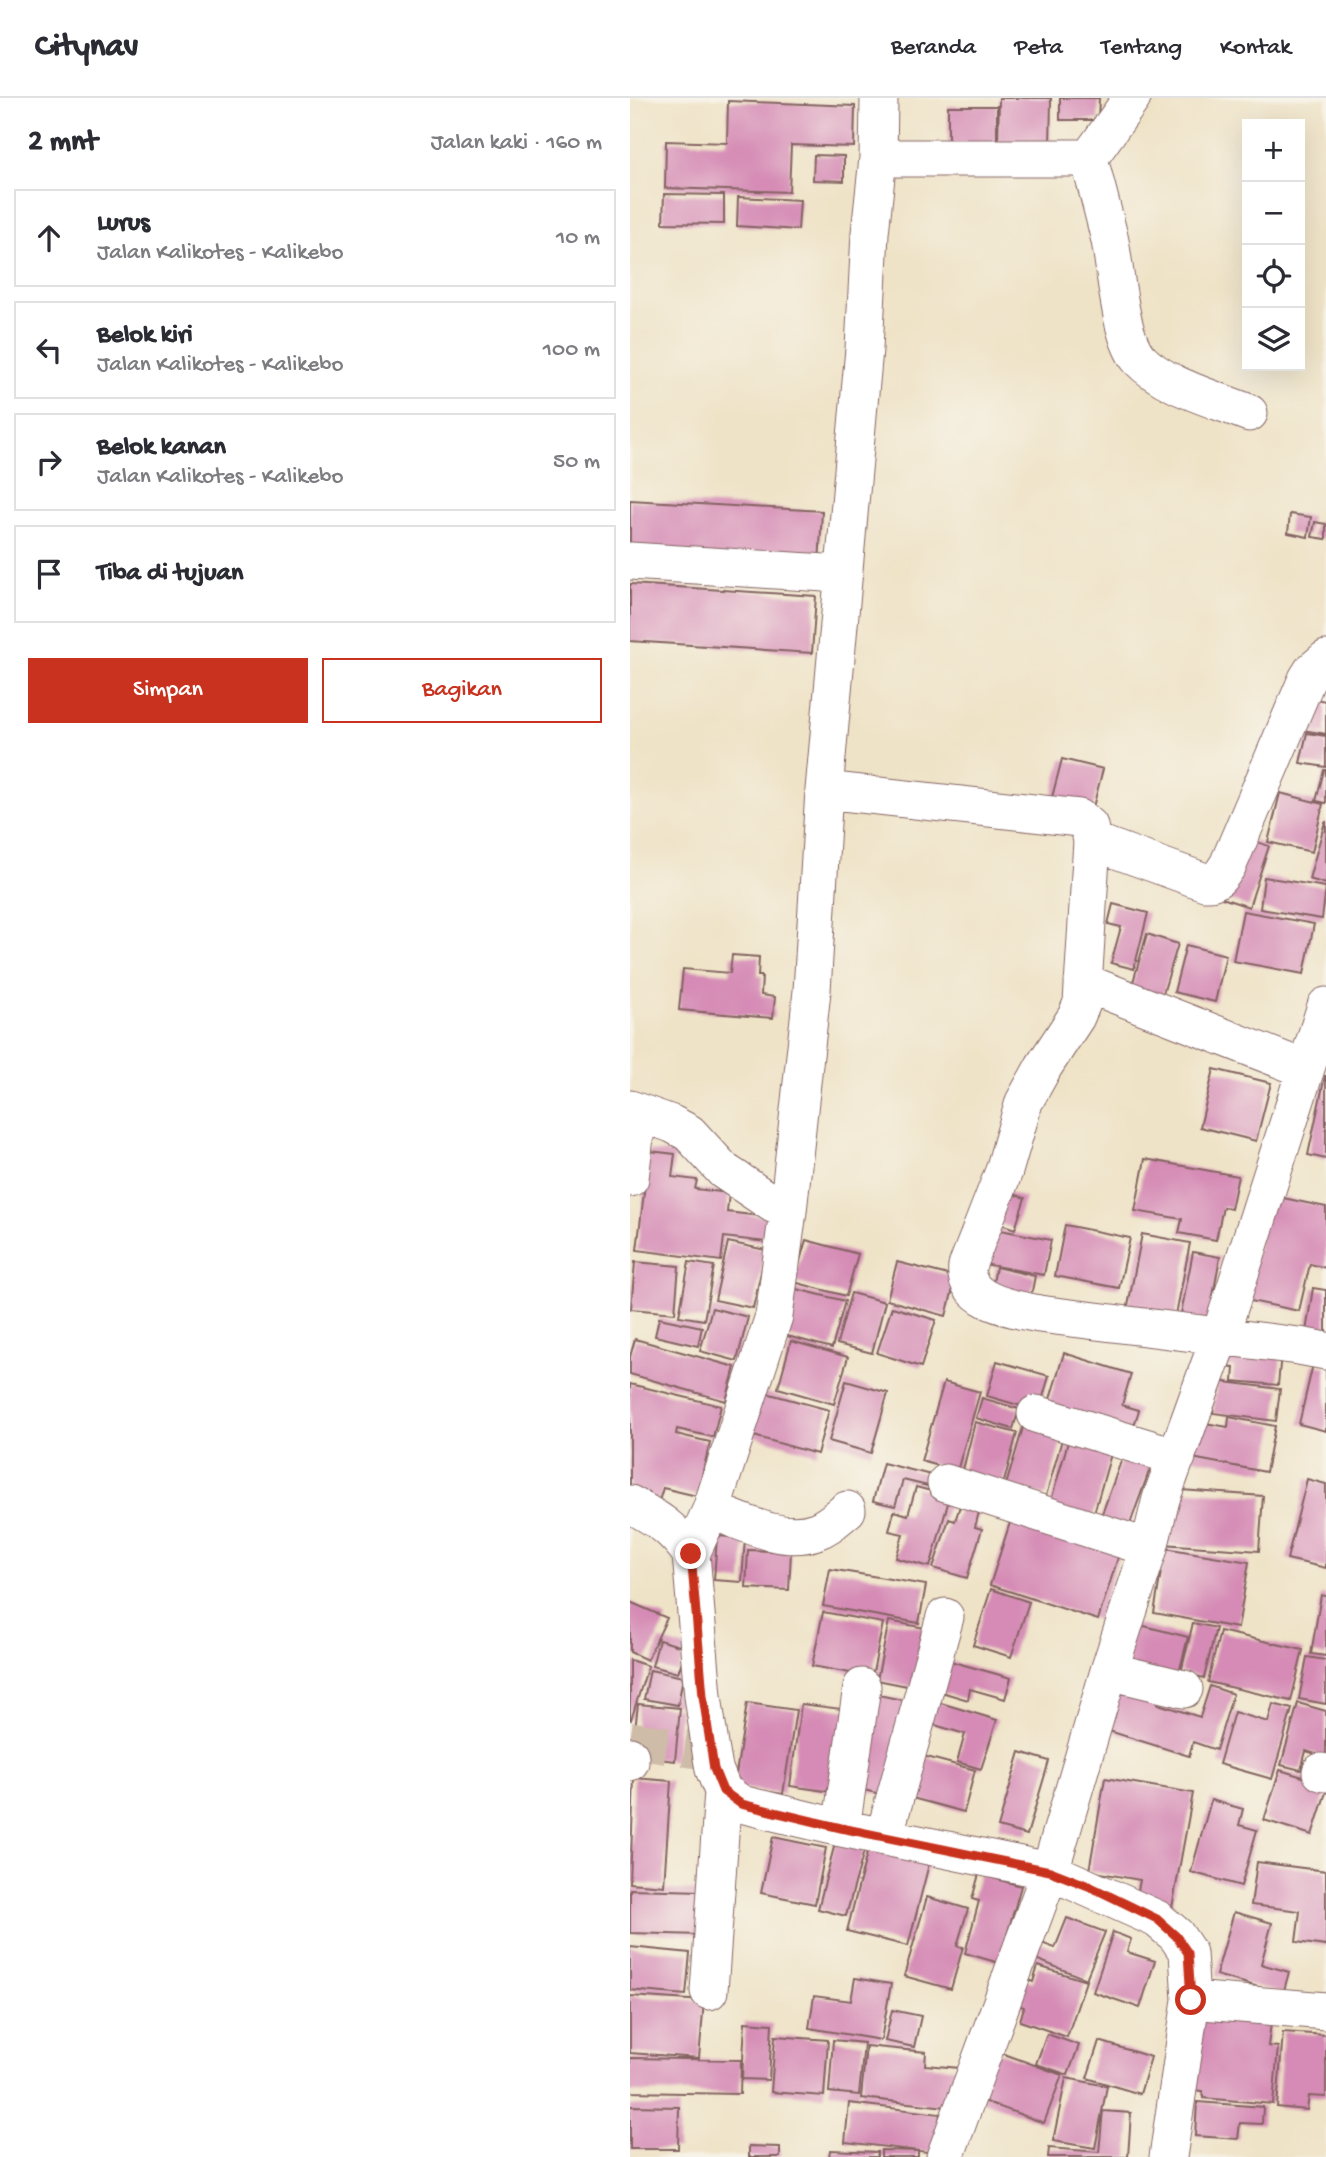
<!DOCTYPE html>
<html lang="id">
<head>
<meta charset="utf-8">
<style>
	body { margin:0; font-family:"Gochi Hand",sans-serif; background:#f7f7f7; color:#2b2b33 }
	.controls { position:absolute; right:21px; top:21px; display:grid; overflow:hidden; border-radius:0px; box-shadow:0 7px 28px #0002 }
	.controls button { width:63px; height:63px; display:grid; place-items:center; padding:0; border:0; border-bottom:2px solid #e1e1e2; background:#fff; color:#2b2b33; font:35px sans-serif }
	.stop { position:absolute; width:21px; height:21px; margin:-16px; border:5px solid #c8321e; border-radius:50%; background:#fff }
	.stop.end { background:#c8321e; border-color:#fff; box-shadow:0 2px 7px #0008 }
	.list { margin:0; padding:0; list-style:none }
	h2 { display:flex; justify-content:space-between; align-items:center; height:91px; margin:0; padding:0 28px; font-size:30px }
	h2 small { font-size:23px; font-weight:400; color:#7c7c81 }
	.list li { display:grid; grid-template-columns:46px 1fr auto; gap:21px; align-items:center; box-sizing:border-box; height:98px; margin:0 14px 14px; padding:0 14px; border:2px solid #e1e1e2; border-radius:0px }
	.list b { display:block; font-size:26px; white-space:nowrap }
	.list p { margin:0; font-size:23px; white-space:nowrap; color:#7c7c81 }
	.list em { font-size:23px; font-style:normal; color:#7c7c81 }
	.actions { display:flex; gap:14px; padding:21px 28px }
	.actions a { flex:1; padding:16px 0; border:2px solid #c8321e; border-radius:0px; text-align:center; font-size:24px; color:#c8321e }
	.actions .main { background:#c8321e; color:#fff }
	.icon { flex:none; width:38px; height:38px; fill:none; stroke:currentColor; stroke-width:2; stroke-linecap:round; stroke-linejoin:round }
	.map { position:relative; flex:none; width:696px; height:2059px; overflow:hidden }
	header { display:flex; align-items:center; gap:42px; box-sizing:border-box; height:98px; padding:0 35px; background:#fff; border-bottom:2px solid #e1e1e2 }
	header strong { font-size:33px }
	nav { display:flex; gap:38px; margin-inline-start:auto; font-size:24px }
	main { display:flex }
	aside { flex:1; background:#fff }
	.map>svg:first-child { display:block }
</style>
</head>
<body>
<header>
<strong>Citynav</strong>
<nav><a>Beranda</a><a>Peta</a><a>Tentang</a><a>Kontak</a></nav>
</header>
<main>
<aside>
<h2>2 mnt<small>Jalan kaki · 160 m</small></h2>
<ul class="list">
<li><svg class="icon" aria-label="ahead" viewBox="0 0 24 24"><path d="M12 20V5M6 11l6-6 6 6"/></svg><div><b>Lurus</b><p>Jalan Kalikotes - Kalikebo</p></div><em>10 m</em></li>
<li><svg class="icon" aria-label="left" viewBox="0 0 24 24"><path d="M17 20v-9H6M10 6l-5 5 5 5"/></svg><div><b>Belok kiri</b><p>Jalan Kalikotes - Kalikebo</p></div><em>100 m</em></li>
<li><svg class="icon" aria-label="right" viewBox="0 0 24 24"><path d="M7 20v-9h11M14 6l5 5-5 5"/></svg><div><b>Belok kanan</b><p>Jalan Kalikotes - Kalikebo</p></div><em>50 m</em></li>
<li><svg class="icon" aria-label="arrive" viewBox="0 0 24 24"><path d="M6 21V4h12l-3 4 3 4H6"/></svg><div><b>Tiba di tujuan</b></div></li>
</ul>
<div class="actions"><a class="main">Simpan</a><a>Bagikan</a></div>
</aside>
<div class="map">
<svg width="696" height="2059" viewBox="0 0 696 2059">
	<rect width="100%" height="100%" fill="#f7f3e8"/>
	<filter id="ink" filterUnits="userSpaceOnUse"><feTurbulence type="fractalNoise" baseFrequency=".0143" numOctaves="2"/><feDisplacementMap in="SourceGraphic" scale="14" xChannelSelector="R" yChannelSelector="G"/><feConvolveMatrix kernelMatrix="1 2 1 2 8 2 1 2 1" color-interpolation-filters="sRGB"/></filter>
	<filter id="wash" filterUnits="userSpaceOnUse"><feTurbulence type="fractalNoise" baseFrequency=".00686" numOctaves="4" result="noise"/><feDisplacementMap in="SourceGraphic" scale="28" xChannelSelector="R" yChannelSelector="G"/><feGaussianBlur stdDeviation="1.57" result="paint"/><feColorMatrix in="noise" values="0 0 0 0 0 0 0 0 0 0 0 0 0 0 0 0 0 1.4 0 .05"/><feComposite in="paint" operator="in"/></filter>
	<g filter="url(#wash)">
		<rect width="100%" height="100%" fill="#efe3c7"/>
		<g id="blocks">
			<!-- building -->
			<path fill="#d58bb5" d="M369 0H421L420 49H368Z
				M430 0H469L468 22H430Z
				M98 3 225 8 224 49 161 47 159 94 35 90 36 43 97 45Z
				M318 8H367V51H318Z
				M184 57 214 58V83L183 82Z
				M34 96 94 97V126L33 125Z
				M108 99 170 102 168 132 107 128Z
				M0 402 192 413 189 467 0 457Z
				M660 416 681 419 678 439 658 435Z
				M685 424 696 426V441L682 439Z
				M0 486 186 498 182 555 0 543Z
				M679 600 696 603V636L672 632Z
				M677 635 696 638V669L670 665Z
				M432 661 473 671 462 713 421 703Z
				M694 672H696V705L686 703Z
				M650 695 693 706 682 754 638 744Z
				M695 724H696V786L679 781Z
				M613 739 639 748 619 809 592 800Z
				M634 779 696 789 692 821 630 811Z
				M483 806 518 815 504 871 481 865 491 829 478 826Z
				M613 813 684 826 674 876 603 863Z
				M517 836 548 846 532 899 501 891Z
				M556 847 596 857 585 904 544 894Z
				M102 857 129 859 128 878H132L131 897 145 899 143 920 49 912 53 871 100 875Z
				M584 971 641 985 626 1043 570 1029Z
				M695 978H696V1061L678 1057Z
				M19 1053 45 1056 42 1079 67 1082 65 1091 99 1095 97 1114 139 1119 136 1144 94 1139 91 1163 7 1152Z
				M515 1061 608 1078 601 1111 593 1109 586 1142 549 1135 552 1121 505 1113Z
				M369 1091 395 1100 385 1131 359 1122Z
				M639 1097 696 1109V1170L680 1166 669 1213 616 1202Z
				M435 1127 500 1140 489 1190 425 1178Z
				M360 1130 421 1142 414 1177 354 1166Z
				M512 1136 560 1145 545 1222 497 1213Z
				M176 1142 228 1156 216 1198 164 1184Z
				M98 1144 136 1152 123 1210 85 1202Z
				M563 1154 590 1159 577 1231 549 1226Z
				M5 1164 49 1168 45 1215 1 1211Z
				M59 1164 84 1168 74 1222 49 1218Z
				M267 1164 326 1179 316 1218 257 1202Z
				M366 1169 405 1178 399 1208 360 1200Z
				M158 1189 215 1203 202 1250 146 1235Z
				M683 1190 696 1192V1250L674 1246Z
				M221 1195 255 1204 242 1255 207 1246Z
				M262 1209 306 1222 291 1269 247 1255Z
				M82 1210 118 1219 107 1263 70 1253Z
				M29 1220 72 1229 68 1248 25 1238Z
				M5 1241 105 1269 96 1303 0 1276V1259Z
				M161 1243 218 1259 204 1306 148 1290Z
				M595 1250 651 1256 648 1287 603 1283 604 1269 593 1268Z
				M434 1255 501 1276 492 1307 509 1312 500 1340 416 1314Z
				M367 1263 419 1278 409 1313 357 1298Z
				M683 1266 696 1269V1333L669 1326Z
				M216 1283 258 1295 241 1355 199 1343Z
				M587 1283 650 1291 646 1323 583 1315Z
				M314 1284 350 1294 327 1373 291 1363Z
				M0 1286 91 1308 83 1339 47 1331 46 1336 80 1344 67 1398 33 1390 29 1403 0 1396Z
				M129 1293 199 1312 187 1356 117 1336Z
				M352 1300 389 1311 383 1331 346 1320Z
				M599 1319 645 1328 636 1374 562 1360 569 1324 598 1329Z
				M345 1324 387 1335 371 1395 330 1384Z
				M394 1326 433 1338 416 1398 376 1387Z
				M438 1344 481 1356 462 1422 419 1410Z
				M494 1355 522 1365 496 1437 468 1427Z
				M253 1365 313 1380 310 1391 273 1382 265 1408 243 1403Z
				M677 1381 696 1386V1470L657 1461Z
				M286 1389 320 1398 300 1469 266 1460 273 1436 259 1433 264 1413 278 1417Z
				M537 1391 633 1398 629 1453 533 1446Z
				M330 1408 349 1414 345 1429 352 1431 337 1480 303 1470 319 1421 325 1423Z
				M383 1415 491 1450 468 1522 360 1487Z
				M87 1438 115 1440 112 1484 84 1482Z
				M535 1450 619 1464 608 1530 524 1515Z
				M118 1452 161 1454 159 1492 116 1490Z
				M200 1471 296 1487 289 1525 193 1508Z
				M361 1491 399 1504 381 1559 343 1547Z
				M691 1497 696 1498V1558L681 1556Z
				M0 1504 37 1520 17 1562 0 1554Z
				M193 1514 253 1525 242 1579 182 1568Z
				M259 1523 295 1530 282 1589 247 1582Z
				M502 1525 558 1539 547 1583 491 1569Z
				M563 1525 586 1530 574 1580 551 1574Z
				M590 1533 673 1552 661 1603 578 1584Z
				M29 1542 56 1550 48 1575 22 1568Z
				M677 1559 696 1562V1606L669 1601Z
				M0 1562 18 1568 1 1622 0 1621Z
				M316 1562 381 1580 375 1601 340 1591 338 1602 308 1593Z
				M20 1572 53 1579 48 1607 14 1601Z
				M482 1582 531 1593 528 1606 570 1619 580 1588 603 1596 586 1652 563 1644 559 1658 479 1633Z
				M244 1596 277 1603 254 1697 222 1689Z
				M304 1603 367 1622 351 1671 327 1664 335 1636 298 1625Z
				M117 1605 166 1612 153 1696 104 1689Z
				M668 1605 696 1613V1659L676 1653 671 1672 651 1667Z
				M8 1606 50 1610 45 1663 2 1658Z
				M171 1606 220 1612 209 1695 160 1688Z
				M643 1606 662 1611 642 1681 589 1666 604 1614 638 1624Z
				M390 1654 419 1663 397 1737 368 1729Z
				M293 1658 345 1672 334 1714 282 1700Z
				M650 1672 696 1686V1694L682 1737 634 1722Z
				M4 1680 41 1683 34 1788 0 1785Z
				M475 1680 563 1695 542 1810 506 1804 510 1782 459 1773Z
				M581 1702 613 1711 609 1727 627 1732 611 1788 561 1774Z
				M143 1739 196 1750 185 1806 131 1795Z
				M205 1745 234 1753 216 1818 188 1811Z
				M238 1751 299 1766 278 1848 217 1833Z
				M627 1764 696 1773V1848L666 1844 670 1813 621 1807Z
				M349 1776 391 1788 369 1865 335 1855 349 1803 342 1801Z
				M0 1791 72 1793 71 1837 0 1835Z
				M297 1799 338 1811 327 1848 333 1849 321 1891 274 1878Z
				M604 1814 642 1825 631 1866 659 1874 653 1896 586 1877Z
				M437 1820 475 1834 456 1881 403 1860 409 1844 425 1850Z
				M483 1834 501 1841 497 1854 525 1863 510 1910 463 1894Z
				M0 1849 60 1855 56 1897 0 1892Z
				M408 1868 456 1883 437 1939 390 1923 394 1909 383 1905 392 1880 403 1884Z
				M225 1880 261 1886 251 1942 179 1930 184 1898 221 1903Z
				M0 1898 74 1903 69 1960 0 1955Z
				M262 1912 291 1918 284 1949 255 1943Z
				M564 1919 641 1925 638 1948 648 1949 643 2006 573 2000V1993L558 1992Z
				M115 1924 142 1926 139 1982 112 1981Z
				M653 1934 696 1937V1999L679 1998 677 2012 647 2009Z
				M417 1936 449 1947 438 1977 406 1966Z
				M145 1938 198 1942 194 1998 141 1994Z
				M203 1942 234 1945 229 1997 199 1994Z
				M469 1943 521 1959 510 1996 457 1980Z
				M236 1948 296 1954 295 1967 330 1970 326 2010 231 2000Z
				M366 1953 432 1977 414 2025 348 2001Z
				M0 1960 111 1962 110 1996 0 1994Z
				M436 1980 477 1988 465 2050 423 2043Z
				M567 2004 633 2009 632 2026 610 2025 608 2041 565 2038Z
				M219 2005 310 2016 305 2055 215 2044Z
				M0 2008 49 2009 48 2051H0Z
				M473 2013 501 2015 498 2059H418L419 2050 469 2054Z
				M119 2048 150 2049V2059H119Z
				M200 2052 247 2054V2059H199Z
				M251 2052 288 2053V2059H251Z"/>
		</g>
	</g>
	<g filter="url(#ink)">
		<use href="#blocks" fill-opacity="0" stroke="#846462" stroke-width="2"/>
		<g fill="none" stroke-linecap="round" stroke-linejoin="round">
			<!-- minor-tunnel -->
			<path stroke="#cebca8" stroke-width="37" stroke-dasharray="37 18" stroke-linecap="butt" d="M0 1642 81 1654"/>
			<!-- minor casing -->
			<g stroke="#846462" stroke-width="39">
				<path id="minor" d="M249 0 248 60 240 135 234 251 194 692 182 893 158 1113 144 1218 81 1412 61 1456 73 1598 81 1654 84 1671 93 1693 111 1706 211 1730 420 1773 527 1821 546 1837 558 1855 561 1902 538 2059
					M248 60H459L502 0
					M459 60C466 88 474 116 480 143 486 173 490 240 509 261 534 288 585 301 619 315
					M0 463 212 476
					M194 692 449 720 459 728 462 743 452 905 446 919 414 968 394 1004 374 1073 337 1168C332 1204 385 1211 409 1216L669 1248 696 1253
					M462 743 575 784C588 785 592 776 598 767L677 581 682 573 696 561
					M453 884 675 971
					M0 1011 42 1026 59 1035 94 1073 143 1106 158 1113
					M0 1080 8 1014
					M406 1316 547 1359
					M316 1385 519 1450
					M0 1406C28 1421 43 1430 61 1456
					M81 1412C111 1423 153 1446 186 1433 198 1429 207 1420 217 1412
					M479 1573 554 1591
					M0 1658V1664
					M691 1674 696 1675
					M211 1730 232 1589
					M254 1739 315 1519
					M79 1893 93 1693
					M561 1902 696 1913
					M315 2059 420 1773 479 1573 519 1450 531 1401 590 1238 696 908"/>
			</g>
			<!-- minor -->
			<use href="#minor" stroke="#fff" stroke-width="37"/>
		</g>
	</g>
	<g fill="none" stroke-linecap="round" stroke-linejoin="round" filter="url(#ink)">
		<!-- route -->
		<path stroke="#c8321e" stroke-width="9" d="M61 1456 73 1598 84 1671 93 1693 111 1706 211 1730 420 1773 461 1789 527 1821 546 1838 558 1855 561 1902"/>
	</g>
</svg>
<div class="controls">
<button>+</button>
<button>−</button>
<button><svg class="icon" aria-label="locate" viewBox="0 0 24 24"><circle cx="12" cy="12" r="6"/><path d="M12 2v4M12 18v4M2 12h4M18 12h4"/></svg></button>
<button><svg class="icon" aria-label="layers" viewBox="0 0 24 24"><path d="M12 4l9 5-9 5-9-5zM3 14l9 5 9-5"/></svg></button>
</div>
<div class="stop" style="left:561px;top:1902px"></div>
<div class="stop end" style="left:61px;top:1456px"></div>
</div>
</main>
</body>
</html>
